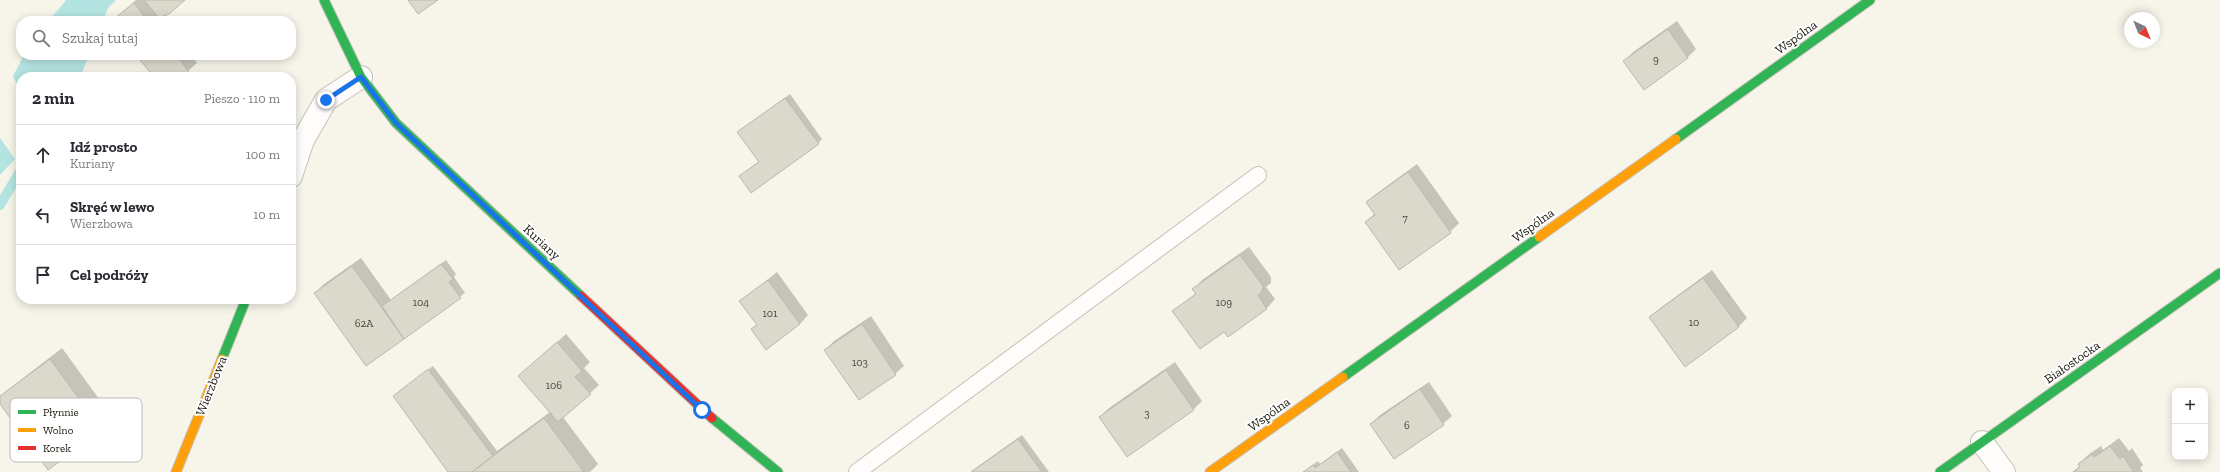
<!DOCTYPE html>
<html lang="pl">
<head>
<meta charset="utf-8">
<style>
	body { margin:0; font-family:"Zilla Slab",serif; background:#f7f7f7; color:#2b2b33 }
	.controls { position:absolute; right:12px; bottom:12px; display:grid; overflow:hidden; border-radius:8px; box-shadow:0 2px 10px #0003 }
	.controls button { width:36px; height:36px; display:grid; place-items:center; padding:0; border:0; border-bottom:1px solid #e1e1e2; background:#fff; color:#2b2b33; font:20px sans-serif }
	.compass { position:absolute; left:2124px; top:12px; width:36px; height:36px; border-radius:50%; background:#fff; box-shadow:0 2px 10px #0003; rotate:137deg }
	.stop { position:absolute; width:12px; height:12px; margin:-9px; border:3px solid #1a73e8; border-radius:50%; background:#fff }
	.stop.end { background:#1a73e8; border-color:#fff; box-shadow:0 1px 4px #0008 }
	.list { margin:0; padding:0; list-style:none }
	h2 { display:flex; justify-content:space-between; align-items:center; height:52px; margin:0; padding:0 16px; font-size:17px }
	h2 small { font-size:13px; font-weight:400; color:#7c7c81 }
	.list li { display:grid; grid-template-columns:26px 1fr auto; gap:12px; align-items:center; box-sizing:border-box; height:60px; padding:0 16px; border-top:1px solid #e1e1e2 }
	.list b { display:block; font-size:15px; white-space:nowrap }
	.list p { margin:0; font-size:13px; white-space:nowrap; color:#7c7c81 }
	.list em { font-size:13px; font-style:normal; color:#7c7c81 }
	.icon { flex:none; width:22px; height:22px; fill:none; stroke:currentColor; stroke-width:2; stroke-linecap:round; stroke-linejoin:round }
	.map { position:relative; flex:none; width:2220px; height:472px; overflow:hidden }
	.search { position:absolute; background:#fff; box-shadow:0 2px 10px #0003; left:16px; top:16px; width:280px; height:44px; display:flex; align-items:center; gap:10px; box-sizing:border-box; padding:0 14px; border-radius:16px; color:#7c7c81; font-size:15px }
	.panel { position:absolute; background:#fff; box-shadow:0 2px 10px #0003; left:16px; top:72px; width:280px; height:232px; border-radius:16px }
	.map>svg:first-child { display:block }
</style>
</head>
<body>
<div class="map">
<svg width="2220" height="472" viewBox="0 0 2220 472">
	<rect width="100%" height="100%" fill="#f7f4e9"/>
	<!-- water -->
	<path fill="#b4e4e1" d="M66 0H116L108 8 103 21H49Z
		M24 55H89L80 77H21V93L13 76Z
		M0 138 15 159 0 175Z"/>
	<!-- shadow -->
	<path fill="#0003" d="M136 0H184L160 17 163 21H112Z
		M1677 21 1696 49 1688 57 1644 89 1625 61 1633 52Z
		M137 55H191L197 63 181 77H155Z
		M790 94 822 139 818 144 740 176 759 161 738 132Z
		M1417 164 1459 223 1450 232 1366 222 1375 213 1367 202 1376 194Z
		M1249 247 1271 277V283L1266 287 1275 299 1267 308 1228 336 1224 331 1174 311 1196 293 1194 289 1202 280Z
		M361 258 391 300 446 260 456 274 454 277 465 293 366 364 315 293 324 284Z
		M1712 270 1747 318 1738 327 1650 317 1659 309Z
		M777 272 808 315 800 324 752 329 757 324 741 301Z
		M871 316 904 366 895 374 825 350 834 341Z
		M566 334 590 362 584 368 599 385 563 417 598 464 590 472H450L394 396 433 366 497 451 550 412 528 368Z
		M62 348 113 418 101 429 48 469 0 403V396Z
		M1175 362 1202 401 1194 409 1128 456 1100 417 1109 408Z
		M1429 382 1452 416 1443 424H1371L1380 415Z
		M1022 435 1049 472H971L973 470Z
		M2119 438 2129 451 2132 448 2143 465 2140 468 2143 472H2072L2080 466 2079 464 2088 455 2101 446 2103 450Z
		M1342 448 1359 472H1303L1318 461 1320 464Z"/>
	<g fill="none" stroke-linecap="round" stroke-linejoin="round">
		<!-- stream -->
		<path stroke="#b4e4e1" stroke-width="10" d="M0 205 21 170"/>
	</g>
	<!-- building -->
	<path fill="#dbd8cc" stroke="#bbb8ac" d="M144 0H185L169 14 159 18Z
		M408 0H438L418 14Z
		M134 3 148 21H111Z
		M1668 29 1688 58 1644 90 1623 61Z
		M136 55H184L179 59 189 72 183 77H154Z
		M785 98 819 144 751 193 739 176 759 162 737 132Z
		M1408 172 1451 233 1399 270 1365 222 1375 215 1366 202Z
		M1240 255 1263 286 1262 292 1258 295 1267 309 1228 337 1224 332 1200 349 1172 311 1196 294 1192 289Z
		M441 264 453 279 449 282 461 298 404 339 382 306Z
		M352 266 404 339 366 366 314 293Z
		M1703 278 1739 327 1685 367 1649 317Z
		M768 280 800 324 766 350 751 329 757 325 739 301Z
		M862 324 896 375 859 400 824 350Z
		M557 342 582 371 575 377 591 394 558 422 518 376Z
		M50 359 102 430 48 470 0 404V396Z
		M428 369 493 456 472 472H448L393 396Z
		M1166 370 1194 410 1127 457 1099 417Z
		M1420 389 1444 425 1394 459 1370 424Z
		M544 418 584 472H472L493 456Z
		M1018 439 1042 472H971Z
		M2110 446 2120 459 2123 456 2134 472H2074L2080 467 2078 464 2092 454 2094 457Z
		M1337 452 1351 472H1303L1313 465 1315 468Z"/>
	<g fill="none" stroke-linecap="round" stroke-linejoin="round">
		<!-- lane casing -->
		<g stroke="#c4c1b6" stroke-width="18">
			<path id="lane" d="M857 472 1258 175"/>
		</g>
		<!-- street casing -->
		<g stroke="#c4c1b6" stroke-width="24">
			<path id="street" d="M291 176 303 140 326 100 361 77
				M1982 442 2004 472"/>
		</g>
		<!-- fast casing -->
		<g stroke="#c4c1b6" stroke-width="11">
			<path id="fast" d="M324 0 361 77 396 123 581 296
				M1676 139 1870 0
				M222 359 246 299
				M1343 377 1539 237
				M712 418 778 472
				M1940 472 2220 273"/>
		</g>
		<!-- slow casing -->
		<g stroke="#c4c1b6" stroke-width="11">
			<path id="slow" d="M1539 237 1676 139
				M176 472 222 359
				M1210 472 1343 377"/>
		</g>
		<!-- jam casing -->
		<g stroke="#c4c1b6" stroke-width="11">
			<path id="jam" d="M581 296 712 418"/>
		</g>
		<!-- lane -->
		<use href="#lane" stroke="#fefdfc" stroke-width="16"/>
		<!-- street -->
		<use href="#street" stroke="#fefdfc" stroke-width="22"/>
		<!-- fast -->
		<use href="#fast" stroke="#30b455" stroke-width="9"/>
		<!-- slow -->
		<use href="#slow" stroke="#ff9f0a" stroke-width="9"/>
		<!-- jam -->
		<use href="#jam" stroke="#e5322d" stroke-width="9"/>
	</g>
	<g fill="none" stroke-linecap="round" stroke-linejoin="round">
		<!-- route -->
		<path stroke="#1a73e8" stroke-width="5" d="M326 100 361 77 396 123 702 410"/>
	</g>
	<g text-anchor="middle" dominant-baseline="central" stroke-width="4" stroke-linejoin="round" paint-order="stroke">
		<!-- number labels -->
		<g font-size="11" fill="#4c493c">
			<text x="1656" y="59">9</text>
			<text x="1405" y="218">7</text>
			<text x="421" y="302">104</text>
			<text x="1224" y="302">109</text>
			<text x="770" y="313">101</text>
			<text x="1694" y="322">10</text>
			<text x="364" y="323">62A</text>
			<text x="860" y="362">103</text>
			<text x="554" y="385">106</text>
			<text x="1147" y="413">3</text>
			<text x="1407" y="425">6</text>
		</g>
		<!-- street labels -->
		<g font-size="13" fill="#1c190c" stroke="#fff">
			<text transform="translate(1796 37) rotate(-36)">Wspólna</text>
			<text transform="translate(1533 225) rotate(-36)">Wspólna</text>
			<text transform="translate(542 242) rotate(43)">Kuriany</text>
			<text transform="translate(2072 362) rotate(-35)">Białostocka</text>
			<text transform="translate(211 386) rotate(-68)">Wierzbowa</text>
			<text transform="translate(1269 414) rotate(-36)">Wspólna</text>
		</g>
	</g>
	<!-- legend -->
	<rect x="10" y="398" width="132" height="64" rx="6" fill="#fff" stroke="#bbbab6" stroke-width="1"/>
	<rect x="18" y="410" width="18" height="4" fill="#30b455"/>
	<rect x="18" y="428" width="18" height="4" fill="#ff9f0a"/>
	<rect x="18" y="446" width="18" height="4" fill="#e5322d"/>
	<g font-size="11" fill="#1c190c">
		<text x="43" y="416">Płynnie</text>
		<text x="43" y="434">Wolno</text>
		<text x="43" y="452">Korek</text>
	</g>
</svg>
<div class="controls">
<button>+</button>
<button>−</button>
</div>
<svg class="compass" viewBox="-18 -18 36 36"><path d="M0-13l5 13h-10z" fill="#e53935"/><path d="M0 13l5-13h-10z" fill="#7c7c81"/></svg>
<div class="stop" style="left:702px;top:410px"></div>
<div class="stop end" style="left:326px;top:100px"></div>
<div class="search"><svg class="icon" aria-label="search" viewBox="0 0 24 24"><circle cx="10" cy="10" r="6"/><path d="M15 15l6 6"/></svg>Szukaj tutaj</div>
<section class="panel">
<h2>2 min<small>Pieszo · 110 m</small></h2>
<ul class="list">
<li><svg class="icon" aria-label="ahead" viewBox="0 0 24 24"><path d="M12 20V5M6 11l6-6 6 6"/></svg><div><b>Idź prosto</b><p>Kuriany</p></div><em>100 m</em></li>
<li><svg class="icon" aria-label="left" viewBox="0 0 24 24"><path d="M17 20v-9H6M10 6l-5 5 5 5"/></svg><div><b>Skręć w lewo</b><p>Wierzbowa</p></div><em>10 m</em></li>
<li><svg class="icon" aria-label="arrive" viewBox="0 0 24 24"><path d="M6 21V4h12l-3 4 3 4H6"/></svg><div><b>Cel podróży</b></div></li>
</ul>
</section>
</div>
</body>
</html>
